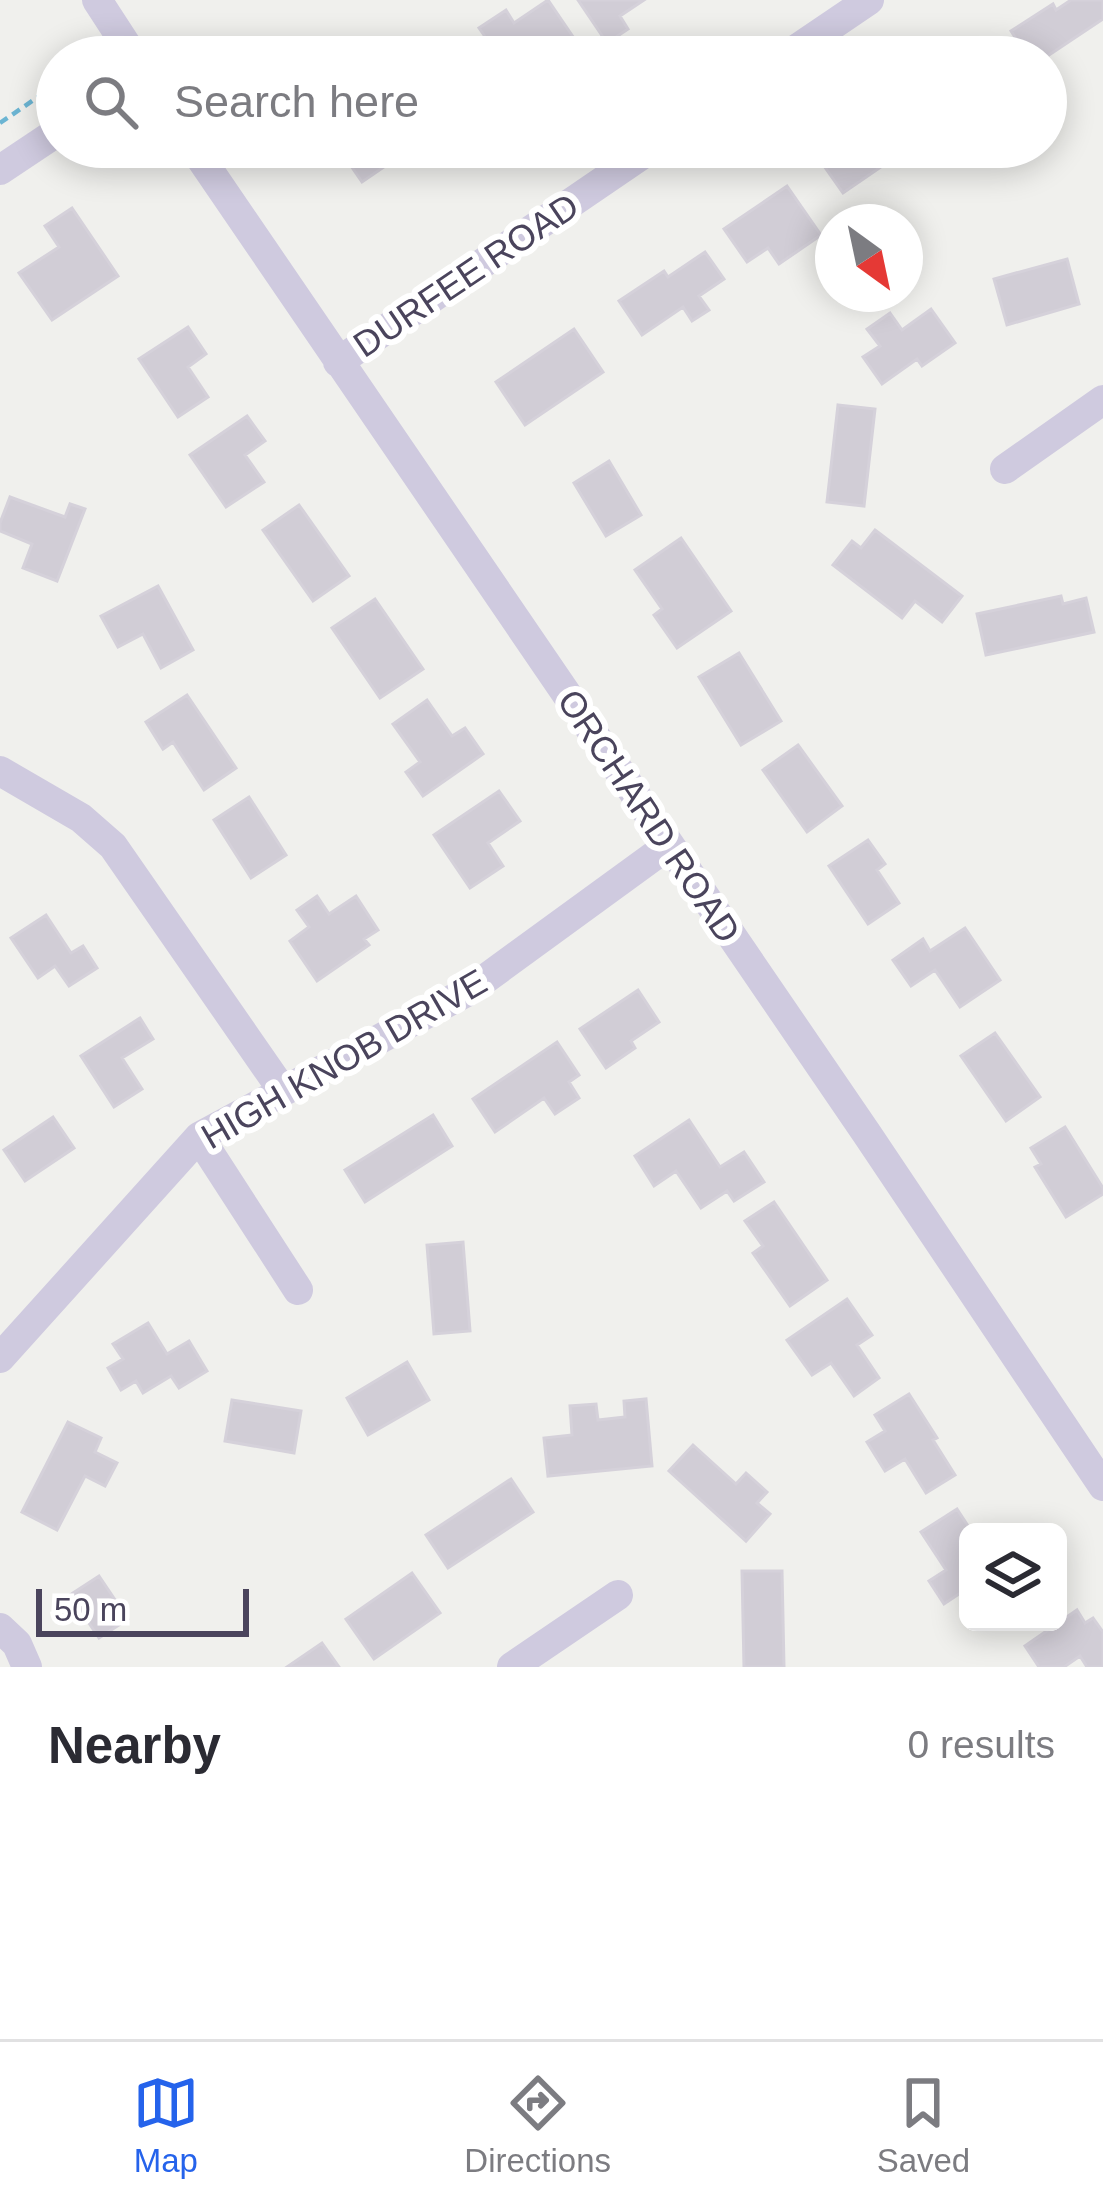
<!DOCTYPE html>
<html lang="en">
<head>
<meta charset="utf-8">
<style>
	body { margin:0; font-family:Arial,sans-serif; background:#f2f2f3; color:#2b2b33 }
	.controls { position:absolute; right:36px; bottom:36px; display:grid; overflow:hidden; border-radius:18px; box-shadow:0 6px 30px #0003 }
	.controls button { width:108px; height:108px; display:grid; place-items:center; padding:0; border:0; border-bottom:3px solid #e1e1e2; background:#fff; color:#2b2b33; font:60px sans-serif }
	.compass { position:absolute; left:815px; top:204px; width:108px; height:108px; border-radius:50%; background:#fff; box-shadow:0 6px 30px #0003; rotate:147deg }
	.scale { position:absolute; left:36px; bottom:30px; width:213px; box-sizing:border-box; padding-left:12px; border:6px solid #4a445c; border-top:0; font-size:33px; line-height:42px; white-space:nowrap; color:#4a445c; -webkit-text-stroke:9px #fff; paint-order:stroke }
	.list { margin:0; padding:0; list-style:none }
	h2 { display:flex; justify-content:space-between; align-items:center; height:156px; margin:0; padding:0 48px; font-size:51px }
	h2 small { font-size:39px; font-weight:400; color:#7c7c81 }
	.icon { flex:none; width:66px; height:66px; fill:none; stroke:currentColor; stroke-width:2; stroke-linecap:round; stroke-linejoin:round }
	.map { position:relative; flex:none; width:1103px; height:1667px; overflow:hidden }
	.search { position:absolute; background:#fff; box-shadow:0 6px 30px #0003; left:36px; right:36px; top:36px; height:132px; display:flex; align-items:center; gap:30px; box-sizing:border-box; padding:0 42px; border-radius:66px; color:#7c7c81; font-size:45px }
	.sheet { height:372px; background:#fff }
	nav { display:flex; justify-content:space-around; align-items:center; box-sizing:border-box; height:168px; border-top:3px solid #e1e1e2; background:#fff; font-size:33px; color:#7c7c81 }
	nav a { display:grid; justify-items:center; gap:6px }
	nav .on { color:#2563eb }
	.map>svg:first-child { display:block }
</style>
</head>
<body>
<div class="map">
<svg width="1103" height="1667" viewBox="0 0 1103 1667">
	<rect width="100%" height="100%" fill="#f0f0ed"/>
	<!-- building -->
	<path fill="#d1cdd6" stroke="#d5d1da" stroke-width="3" d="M548 0 580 47 565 57H549L546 53 539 57H464L488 41 479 28 506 10 514 23Z
		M578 0H644L620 16 628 29 607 43Z
		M1071 0H1103V19L1046 57H1028L1011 31 1053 4 1056 10Z
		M338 147H413L362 182Z
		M845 147H906L907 149 843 193 822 163Z
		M787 186 821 235 779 264 768 248 747 262 724 229Z
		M72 208 118 276 52 320 19 273 59 247 45 226Z
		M705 252 724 279 699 296 709 310 692 321 683 307 642 335 619 301 664 271 668 277Z
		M1067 259 1079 304 1007 325 994 279Z
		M931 309 955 343 922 366 917 359 882 384 863 357 880 346 867 329 890 313 902 330Z
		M188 327 206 354 188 367 208 397 178 417 139 359Z
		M574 329 603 372 525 425 496 382Z
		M838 405 875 409 864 506 827 502Z
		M247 416 265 441 245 455 264 482 226 507 190 455Z
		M609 461 641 515 606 536 574 483Z
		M10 497 65 517 70 504 85 509 57 581 23 568 32 544 0 531V523Z
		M299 505 349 576 313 601 263 530Z
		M875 530 962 596 942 622 915 601 902 618 833 565 852 541 861 548Z
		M681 538 731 611 677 648 654 615 662 609 635 570Z
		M158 586 193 650 161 668 143 634 118 647 101 616Z
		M1061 596 1063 604 1086 598 1094 632 986 655 977 614Z
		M375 599 423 669 380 698 332 628Z
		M739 653 781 721 741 745 699 677Z
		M187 695 236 768 204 790 173 742 163 749 146 722Z
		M427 700 452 736 465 728 483 754 423 796 406 772 420 762 393 724Z
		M798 745 842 806 807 832 763 770Z
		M499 791 520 821 488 843 503 866 470 888 434 835Z
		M249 797 286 855 251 878 214 820Z
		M868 840 885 864 877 870 899 903 868 924 829 866Z
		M317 896 329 914 356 896 378 930 364 939 369 945 317 981 290 941 309 927 297 910Z
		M46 915 71 953 83 946 97 968 69 986 55 966 38 978 11 938Z
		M965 928 1000 980 960 1007 935 970 911 986 893 960 923 939 930 951Z
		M638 990 659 1022 631 1041 635 1048 606 1068 580 1029Z
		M140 1018 153 1039 122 1058 142 1089 114 1107 81 1056Z
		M995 1033 1040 1097 1006 1121 961 1056Z
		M557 1042 579 1075 569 1082 579 1098 555 1114 544 1098 495 1132 473 1099Z
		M433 1115 452 1146 365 1202 345 1170Z
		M53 1117 74 1148 25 1181 4 1150Z
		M689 1120 720 1167 744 1152 764 1182 734 1201 727 1191 701 1208 676 1171 654 1186 635 1156Z
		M1065 1127 1103 1188V1194L1066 1217 1035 1167 1041 1164 1031 1148Z
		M774 1202 827 1280 790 1306 753 1253 763 1246 745 1221Z
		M463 1242 470 1331 434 1334 427 1245Z
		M847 1299 872 1335 857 1345 879 1378 854 1396 831 1363 812 1375 787 1340Z
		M148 1323 167 1354 189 1341 207 1371 179 1388 171 1376 143 1393 136 1381 121 1390 108 1368 123 1359 113 1344Z
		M407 1362 429 1400 368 1435 347 1398Z
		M909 1394 937 1438 933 1440 955 1475 926 1493 905 1459 885 1471 867 1442 885 1431 875 1415Z
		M646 1399 652 1466 548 1476 544 1438 572 1435 570 1406 596 1404 598 1420 625 1417 624 1401Z
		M232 1400 301 1411 294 1453 225 1441Z
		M68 1422 101 1438 95 1452 117 1463 105 1486 85 1476 57 1530 22 1512Z
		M693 1445 736 1484 746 1473 767 1492 757 1503 770 1514 746 1541 669 1471Z
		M511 1479 533 1512 448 1568 426 1535Z
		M957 1509 972 1532H968V1588L944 1604 929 1581 946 1570 921 1532Z
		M742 1571H782L784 1667H744Z
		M412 1573 440 1613 374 1659 346 1619Z
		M99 1576 128 1619 99 1638 70 1595Z
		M1077 1610 1085 1623 1093 1618 1103 1632V1667H1087L1080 1656 1064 1667H1039L1025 1646Z
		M322 1643 339 1667H287Z"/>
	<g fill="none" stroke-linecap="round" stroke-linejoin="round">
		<!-- path -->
		<path stroke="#6cb5d3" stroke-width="4.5" stroke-dasharray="9 6" stroke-linecap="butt" d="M0 123 57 84"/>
		<!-- minor -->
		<path stroke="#cfcadf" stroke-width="30" d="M97 0 134 57
			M785 57 869 0
			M193 147 867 1134 1103 1486
			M0 170 57 132
			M338 362 653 147
			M1005 469 1103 400
			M0 771 81 818 113 846 283 1091
			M199 1137 298 1290
			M0 1358 199 1137 470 990 669 845
			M0 1628 17 1644 27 1667
			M512 1667 618 1595"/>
	</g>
	<g text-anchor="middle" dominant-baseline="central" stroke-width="12" stroke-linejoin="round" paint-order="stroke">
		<!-- street labels -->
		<g font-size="36" fill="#4a445c" stroke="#fff">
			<text transform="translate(466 275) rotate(-34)">DURFEE ROAD</text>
			<text transform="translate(649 816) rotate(56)">ORCHARD ROAD</text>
			<text transform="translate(344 1059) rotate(-30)">HIGH KNOB DRIVE</text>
		</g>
	</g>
</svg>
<div class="controls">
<button><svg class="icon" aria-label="layers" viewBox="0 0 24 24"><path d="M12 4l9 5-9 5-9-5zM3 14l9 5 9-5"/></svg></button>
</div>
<svg class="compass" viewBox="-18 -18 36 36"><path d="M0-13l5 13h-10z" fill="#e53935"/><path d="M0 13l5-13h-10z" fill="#7c7c81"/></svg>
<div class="scale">50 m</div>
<div class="search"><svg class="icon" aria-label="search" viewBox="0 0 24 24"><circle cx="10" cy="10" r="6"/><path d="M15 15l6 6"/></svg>Search here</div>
</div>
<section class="sheet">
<h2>Nearby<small>0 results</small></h2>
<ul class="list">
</ul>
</section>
<nav>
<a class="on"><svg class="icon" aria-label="map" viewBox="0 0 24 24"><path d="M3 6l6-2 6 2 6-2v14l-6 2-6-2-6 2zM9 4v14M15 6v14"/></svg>Map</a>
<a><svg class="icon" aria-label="directions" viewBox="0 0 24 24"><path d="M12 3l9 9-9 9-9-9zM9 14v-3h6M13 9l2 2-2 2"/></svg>Directions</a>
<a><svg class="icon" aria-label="saved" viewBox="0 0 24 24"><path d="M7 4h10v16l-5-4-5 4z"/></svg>Saved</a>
</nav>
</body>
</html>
